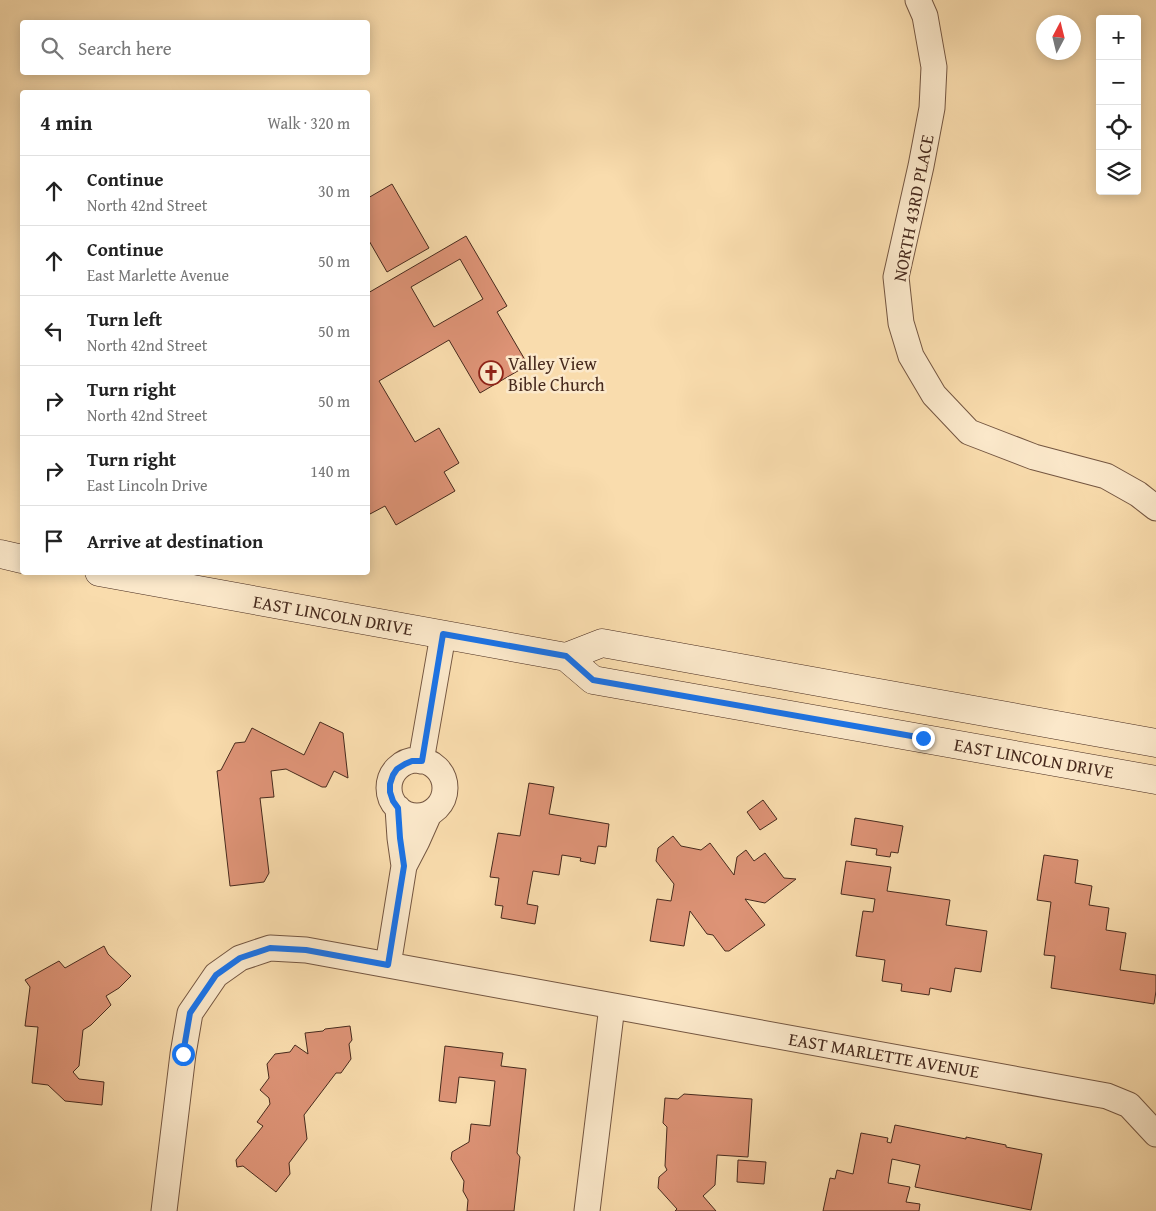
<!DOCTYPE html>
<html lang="en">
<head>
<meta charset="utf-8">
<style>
	body { margin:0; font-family:"Gentium Book Plus",serif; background:#f2f2f2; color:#222 }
	.controls { position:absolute; right:15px; top:15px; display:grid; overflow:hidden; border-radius:5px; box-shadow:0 2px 12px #0003 }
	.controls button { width:45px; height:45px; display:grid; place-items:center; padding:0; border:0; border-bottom:1px solid #e0e0e0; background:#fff; color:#222; font:25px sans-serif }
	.compass { position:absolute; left:1036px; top:15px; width:45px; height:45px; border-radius:50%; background:#fff; box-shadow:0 2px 12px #0003; rotate:7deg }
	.stop { position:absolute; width:15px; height:15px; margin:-11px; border:4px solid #1a73e8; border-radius:50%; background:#fff }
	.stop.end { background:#1a73e8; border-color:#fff; box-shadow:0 1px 5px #0008 }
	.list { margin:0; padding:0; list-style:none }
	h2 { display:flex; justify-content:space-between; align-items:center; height:65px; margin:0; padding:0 20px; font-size:21px }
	h2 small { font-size:16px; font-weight:400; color:#767676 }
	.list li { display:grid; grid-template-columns:32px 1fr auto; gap:15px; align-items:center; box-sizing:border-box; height:70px; padding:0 20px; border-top:1px solid #e0e0e0 }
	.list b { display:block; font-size:19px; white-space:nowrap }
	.list p { margin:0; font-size:16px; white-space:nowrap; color:#767676 }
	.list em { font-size:16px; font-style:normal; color:#767676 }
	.icon { flex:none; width:28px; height:28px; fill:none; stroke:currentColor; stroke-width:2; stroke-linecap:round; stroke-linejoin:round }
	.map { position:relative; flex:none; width:1156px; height:1211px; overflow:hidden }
	.search { position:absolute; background:#fff; box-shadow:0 2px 12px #0003; left:20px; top:20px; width:350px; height:55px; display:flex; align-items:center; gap:12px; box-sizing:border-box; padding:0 18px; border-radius:5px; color:#767676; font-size:19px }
	.panel { position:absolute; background:#fff; box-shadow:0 2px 12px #0003; left:20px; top:90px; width:350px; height:485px; border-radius:5px }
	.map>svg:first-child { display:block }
</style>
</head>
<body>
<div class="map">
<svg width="1156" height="1211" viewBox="0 0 1156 1211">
	<rect width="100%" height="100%" fill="#f9dcad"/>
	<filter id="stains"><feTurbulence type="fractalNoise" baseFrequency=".004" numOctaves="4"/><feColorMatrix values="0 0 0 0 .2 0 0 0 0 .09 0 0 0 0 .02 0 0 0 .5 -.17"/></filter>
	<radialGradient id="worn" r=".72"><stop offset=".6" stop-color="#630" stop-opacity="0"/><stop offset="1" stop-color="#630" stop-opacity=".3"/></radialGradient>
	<!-- building -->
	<path fill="#dd9376" stroke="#472a1d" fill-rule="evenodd" d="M392 184 429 248 387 272 368 239V198Z
		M466 236 507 306 497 312 528 365 480 393 449 340 379 381 415 442 439 428 459 463 444 472 455 491 396 525 385 506 370 514 368 510V293ZM460 259 483 299 434 327 411 287Z
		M320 722 343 733 348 778 334 771 326 787H322L286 769 271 771 274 797 260 798 269 873 264 882 230 886 217 771 221 770 235 743 245 742 252 728 304 755Z
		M529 783 554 787 549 814 609 824 606 847 598 846 595 864 580 861 581 858 562 855 559 875 533 871 527 904 538 906 535 924 501 918 503 906 495 905 499 878 490 877 498 833 520 836Z
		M763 800 777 819 760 830 747 812Z
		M855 818 903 826 898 853 891 852 890 857 876 855 877 849 851 845Z
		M673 836 681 846 701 850 710 843 734 875 737 857 746 850 754 861 765 853 784 878 796 879 765 903 745 899 765 925 729 951H725L713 935 707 934 690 911 684 946 650 941 657 899 671 901 674 884 656 861 658 848Z
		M1044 855 1078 860 1075 883 1092 886 1089 905 1109 908 1106 930 1126 933 1120 970 1156 975V991L1154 1004 1051 988 1055 956 1044 955 1051 902 1037 900Z
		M846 861 891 867 887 891 950 900 946 925 987 931 981 972 955 968 951 992 930 988 929 995 901 991 902 984 882 981 885 960 856 956 863 911 873 912 875 899 841 894Z
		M104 946 108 954 131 976 119 988 106 996 111 1005 91 1025 83 1030 79 1066 73 1072 79 1079 104 1082 102 1105 65 1101 48 1085 32 1083 38 1027 25 1026 30 987 25 980 59 961 65 968Z
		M350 1026 352 1040 349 1044 351 1059 341 1073H336L304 1115 307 1139 289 1163 290 1174 276 1192 243 1166 237 1167 236 1160 263 1126 257 1122 270 1104 269 1098 260 1090 269 1078 267 1064 275 1054 290 1052 295 1045 308 1054 305 1033 323 1031 325 1029Z
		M445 1046 503 1053 501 1066 526 1069 517 1153 520 1157 514 1211H467L468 1200 463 1191 464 1181 451 1159 452 1152 469 1142 471 1124 490 1126 495 1081 459 1077 456 1103 439 1101Z
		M684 1094 752 1099 748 1157 717 1155 715 1185 703 1196 716 1211H675L677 1209 658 1188 659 1177 667 1170 665 1166 667 1127 663 1123 665 1098 678 1099Z
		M895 1125 966 1139V1137L1006 1145V1147L1042 1154 1031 1210 915 1187 920 1165 892 1159 888 1183 910 1187 906 1202 920 1204 919 1211H823L830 1178 835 1179 837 1170 853 1174 861 1133 888 1138 887 1142 891 1143Z
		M738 1160 766 1162 764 1184 737 1182Z"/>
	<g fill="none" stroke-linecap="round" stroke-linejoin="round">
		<!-- minor casing -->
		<g stroke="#745641" stroke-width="27">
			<path id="minor" d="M918 0 925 16 934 67 932 108 921 166 896 277 901 323 911 356 934 395 969 432 1034 457 1106 476 1138 494 1156 508
				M389 788a28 28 0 1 1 56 0a28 28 0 1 1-56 0Z
				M421 761 443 635
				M404 866 417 841 429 814
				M388 965 404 866 400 838 398 808
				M164 1211 183 1054 190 1013 216 975 240 958 270 948 306 950 1107 1096 1129 1105 1156 1134
				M587 1211 612 1006"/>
		</g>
		<!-- secondary casing -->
		<g stroke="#472a1d" stroke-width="29">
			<path id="secondary" d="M0 554 22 559
				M99 572 566 657 602 643 1156 743
				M566 657 593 680 1156 780"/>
		</g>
		<!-- minor -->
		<use href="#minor" stroke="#fbe8ca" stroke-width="25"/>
		<!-- secondary -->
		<use href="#secondary" stroke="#fbe8ca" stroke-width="28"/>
	</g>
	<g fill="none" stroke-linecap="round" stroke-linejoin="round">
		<!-- route -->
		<path stroke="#1a73e8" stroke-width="6" d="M183 1054 190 1013 216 975 240 958 270 948 306 950 388 965 404 866 400 838 398 808 393 801 390 792V784L393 775 397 769 405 764 412 761H422L443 634 566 656 593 680 923 738"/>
	</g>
	<!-- icons -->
	<defs>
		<g id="church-ring" transform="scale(1.25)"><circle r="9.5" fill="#fbe8ca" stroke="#8f2418" stroke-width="1.5"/><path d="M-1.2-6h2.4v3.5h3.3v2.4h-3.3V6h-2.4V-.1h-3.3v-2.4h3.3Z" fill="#8f2418"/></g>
	</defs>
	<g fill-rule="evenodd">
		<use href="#church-ring" x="491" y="373"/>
	</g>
	<g text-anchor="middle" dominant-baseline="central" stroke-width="5" stroke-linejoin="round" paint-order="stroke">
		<!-- street labels -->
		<g font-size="18" fill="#472a1d" stroke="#fbe8ca">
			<text transform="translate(913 208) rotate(-79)">NORTH 43RD PLACE</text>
			<text transform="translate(333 615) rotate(10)">EAST LINCOLN DRIVE</text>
			<text transform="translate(1034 758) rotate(10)">EAST LINCOLN DRIVE</text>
			<text transform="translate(884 1055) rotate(10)">EAST MARLETTE AVENUE</text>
		</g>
		<!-- poi labels -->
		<g font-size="18" fill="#472a1d" stroke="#fbe8ca" text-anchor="start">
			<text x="508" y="363">Valley View<tspan x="508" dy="21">Bible Church</tspan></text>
		</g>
	</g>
	<rect width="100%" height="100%" filter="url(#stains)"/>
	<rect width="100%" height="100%" fill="url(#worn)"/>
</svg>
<div class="controls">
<button>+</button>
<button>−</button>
<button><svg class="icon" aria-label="locate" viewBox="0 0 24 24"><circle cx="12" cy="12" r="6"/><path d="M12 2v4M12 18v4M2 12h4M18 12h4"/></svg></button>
<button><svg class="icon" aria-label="layers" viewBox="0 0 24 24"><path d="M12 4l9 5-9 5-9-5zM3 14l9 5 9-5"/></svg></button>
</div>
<svg class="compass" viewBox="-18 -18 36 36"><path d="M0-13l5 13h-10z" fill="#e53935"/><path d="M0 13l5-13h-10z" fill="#767676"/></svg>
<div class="stop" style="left:183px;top:1054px"></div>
<div class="stop end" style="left:923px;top:738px"></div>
<div class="search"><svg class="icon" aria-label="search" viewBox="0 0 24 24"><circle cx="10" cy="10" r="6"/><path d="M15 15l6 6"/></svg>Search here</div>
<section class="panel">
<h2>4 min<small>Walk · 320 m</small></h2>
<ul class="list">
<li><svg class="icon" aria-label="ahead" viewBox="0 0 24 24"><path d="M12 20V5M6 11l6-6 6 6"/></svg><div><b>Continue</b><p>North 42nd Street</p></div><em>30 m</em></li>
<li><svg class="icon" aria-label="ahead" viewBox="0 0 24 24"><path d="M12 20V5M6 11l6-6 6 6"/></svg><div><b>Continue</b><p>East Marlette Avenue</p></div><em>50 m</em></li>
<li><svg class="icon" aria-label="left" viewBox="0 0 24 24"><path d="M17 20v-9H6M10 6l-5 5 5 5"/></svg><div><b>Turn left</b><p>North 42nd Street</p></div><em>50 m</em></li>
<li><svg class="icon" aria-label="right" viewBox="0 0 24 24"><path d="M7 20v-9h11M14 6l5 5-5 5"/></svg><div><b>Turn right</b><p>North 42nd Street</p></div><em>50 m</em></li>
<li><svg class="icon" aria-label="right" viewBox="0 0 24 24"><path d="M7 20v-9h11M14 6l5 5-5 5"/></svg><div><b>Turn right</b><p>East Lincoln Drive</p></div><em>140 m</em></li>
<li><svg class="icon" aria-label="arrive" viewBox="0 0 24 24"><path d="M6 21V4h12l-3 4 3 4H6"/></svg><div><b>Arrive at destination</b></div></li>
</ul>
</section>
</div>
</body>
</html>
